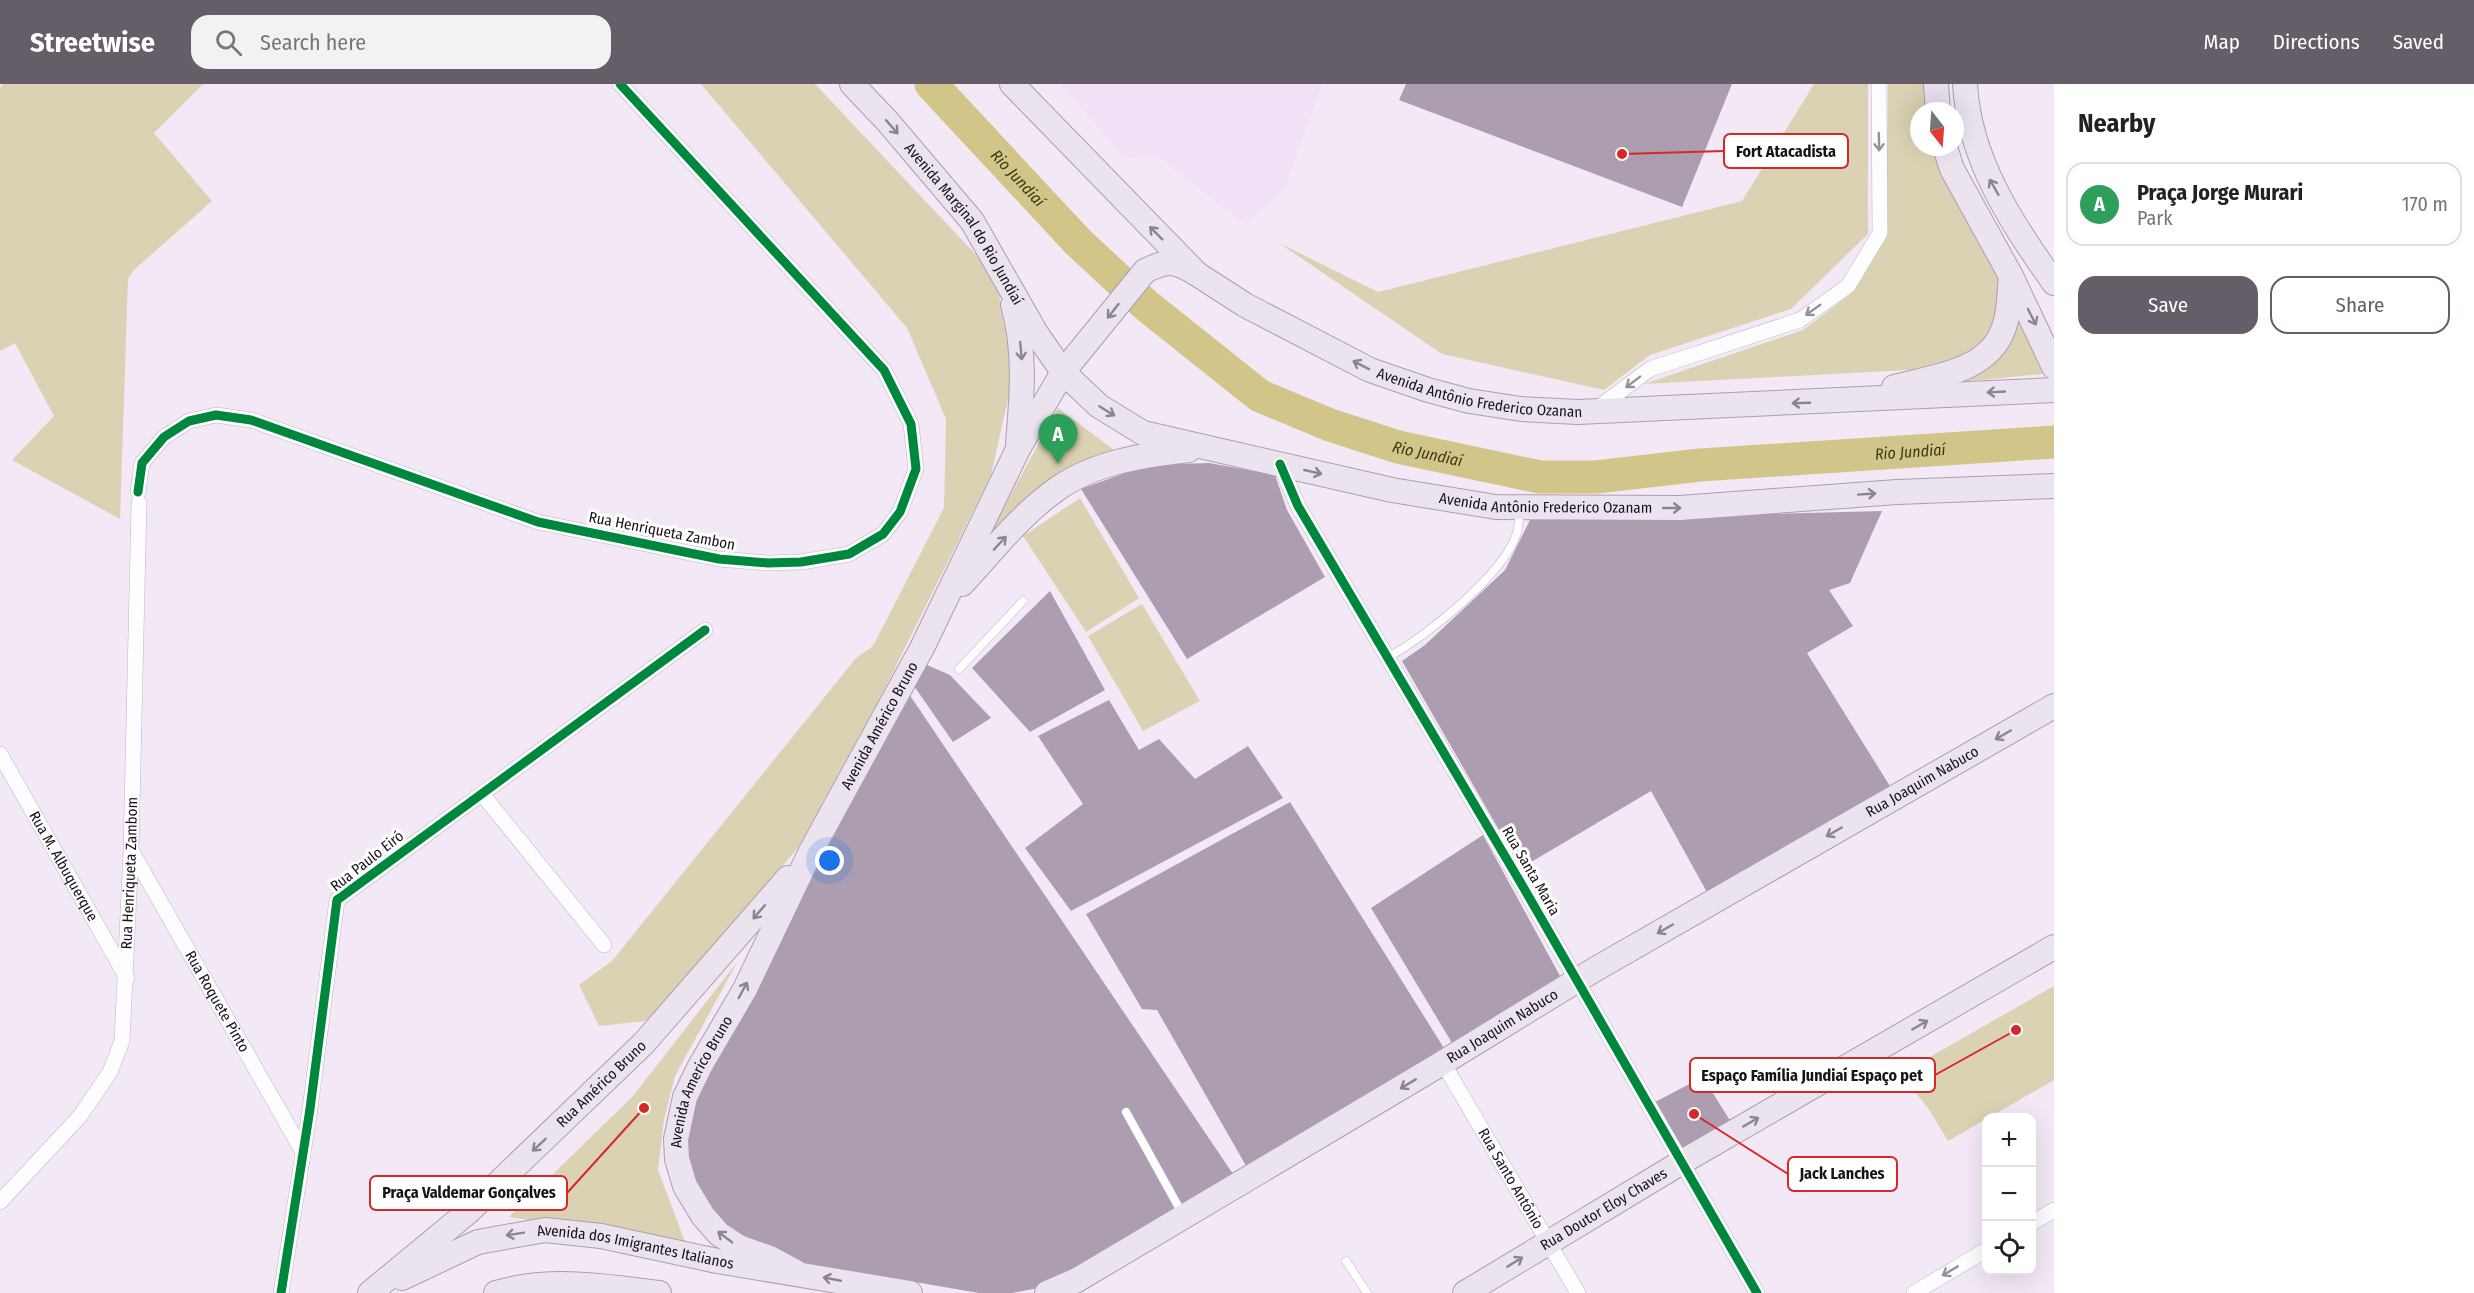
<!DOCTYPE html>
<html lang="en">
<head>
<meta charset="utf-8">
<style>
	body { margin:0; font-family:"Fira Sans Condensed",sans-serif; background:#f2f2f2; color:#222 }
	.controls { position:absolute; right:18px; bottom:18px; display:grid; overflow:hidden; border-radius:12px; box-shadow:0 6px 24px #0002 }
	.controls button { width:54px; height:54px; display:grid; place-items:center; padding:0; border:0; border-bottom:2px solid #e0e0e0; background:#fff; color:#222; font:30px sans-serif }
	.compass { position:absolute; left:1910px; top:18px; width:54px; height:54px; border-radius:50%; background:#fff; box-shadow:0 6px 24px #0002; rotate:163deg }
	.you { position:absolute; left:830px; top:777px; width:21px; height:21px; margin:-15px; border:4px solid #fff; border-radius:50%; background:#1a73e8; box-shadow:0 0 0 9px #1a73e833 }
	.badge { display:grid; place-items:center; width:39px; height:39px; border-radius:50%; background:#655d67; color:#fff; font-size:20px; font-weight:700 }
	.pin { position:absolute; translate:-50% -50px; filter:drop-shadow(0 2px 3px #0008) }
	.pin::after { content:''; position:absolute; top:32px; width:21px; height:18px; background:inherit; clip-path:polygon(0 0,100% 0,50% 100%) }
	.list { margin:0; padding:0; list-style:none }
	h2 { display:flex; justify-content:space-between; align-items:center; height:78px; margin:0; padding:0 24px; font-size:26px }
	h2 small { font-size:20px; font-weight:400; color:#767676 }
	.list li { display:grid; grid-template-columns:39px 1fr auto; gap:18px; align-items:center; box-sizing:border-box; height:84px; margin:0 12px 12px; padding:0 12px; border:2px solid #e0e0e0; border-radius:18px }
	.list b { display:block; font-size:22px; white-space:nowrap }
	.list p { margin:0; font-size:20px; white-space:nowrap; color:#767676 }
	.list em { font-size:20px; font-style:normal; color:#767676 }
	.actions { display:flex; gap:12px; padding:18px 24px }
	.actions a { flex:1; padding:14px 0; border:2px solid #655d67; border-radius:18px; text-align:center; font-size:21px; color:#655d67 }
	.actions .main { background:#655d67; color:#fff }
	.icon { flex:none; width:33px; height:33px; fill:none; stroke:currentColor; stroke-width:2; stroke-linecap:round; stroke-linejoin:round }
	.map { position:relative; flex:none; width:2054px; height:1209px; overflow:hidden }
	header { display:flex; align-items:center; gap:36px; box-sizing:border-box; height:84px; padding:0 30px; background:#655d67; color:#fff }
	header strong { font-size:28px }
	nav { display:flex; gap:33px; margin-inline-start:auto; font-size:21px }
	.search { width:420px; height:54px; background:#f2f2f2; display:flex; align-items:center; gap:15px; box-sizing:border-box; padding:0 21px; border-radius:18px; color:#767676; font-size:22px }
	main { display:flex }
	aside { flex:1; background:#fff }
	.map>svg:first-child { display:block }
</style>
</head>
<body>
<header>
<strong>Streetwise</strong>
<div class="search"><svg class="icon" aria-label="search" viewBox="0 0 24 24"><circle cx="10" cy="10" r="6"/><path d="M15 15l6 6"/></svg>Search here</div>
<nav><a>Map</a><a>Directions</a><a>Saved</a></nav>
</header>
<main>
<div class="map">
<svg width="2054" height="1209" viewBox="0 0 2054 1209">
	<rect width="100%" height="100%" fill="#f3e9f6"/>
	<!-- built -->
	<path fill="#f2e1f7" d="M1060 0H1322L1286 102 1246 141 1156 72 1124 74Z"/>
	<!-- green -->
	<path fill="#dbd2b4" d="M3 0H203L154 49 212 117 134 186 128 195 120 435 12 376 54 332 15 259 0 267V4Z
		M701 0H815L996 192 1013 293 991 391 882 610 797 765 667 919 645 937 599 942 579 901 612 877 856 574 873 562 944 424 946 335 907 244Z
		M1814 0H1868V150L1791 225 1650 271 1604 306 1442 270 1279 159 1378 208 1742 117Z
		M1888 0H1929L1932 27H1919V63H1935L1936 76 2004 196 1997 244 1968 271 1927 285 1644 300 1803 246 1851 210 1886 153Z
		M2014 212 2051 289 1920 302 1969 286Z
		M1058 324 1117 368 985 458Z
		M1080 414 1139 514 1086 548 1023 452Z
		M1142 520 1200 617 1143 647 1088 552Z
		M738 877 675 992 664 1036 658 1086 686 1160 509 1133 633 1012Z
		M2054 902V996L1948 1057 1928 1024 1900 990Z"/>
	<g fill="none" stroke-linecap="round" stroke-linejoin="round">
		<!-- river -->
		<path stroke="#d1c589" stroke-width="33" id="s1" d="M931 0 1078 158 1147 222 1260 312 1330 341 1398 363 1540 393H1596L1700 381 2054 358"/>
	</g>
	<!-- building -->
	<path fill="#ac9db0" d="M1406 0H1732L1682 123 1399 16Z
		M1209 379 1275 391 1287 426 1325 493 1187 575 1081 405 1147 381Z
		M1882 427 1850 499 1829 506 1853 542 1807 569 1893 707 1708 810 1651 707 1521 784 1402 577 1425 561 1505 486 1530 436Z
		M1050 507 1105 606 1030 648 972 584Z
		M927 581 950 591 991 634 953 658 914 602Z
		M909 610 1235 1093 1049 1202 1012 1209H979L798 1178 731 1146 700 1111 686 1066 687 1029Z
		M1109 616 1139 666 1159 655 1195 695 1248 662 1283 714 1071 827 1025 764 1083 720 1038 652Z
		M1290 718 1447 969 1249 1087 1157 926 1142 925 1086 830Z
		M1483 751 1560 892 1452 959 1371 824Z
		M1703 993 1734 1043 1684 1072 1655 1018Z"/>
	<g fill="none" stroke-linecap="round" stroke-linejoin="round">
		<!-- lane casing -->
		<g stroke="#bdb6c0" stroke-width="9">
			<path id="lane" d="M1387 574C1426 552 1503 492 1517 449 1519 442 1519 433 1520 426
				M959 585 1023 517
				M1126 1028 1182 1129
				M1346 1177 1367 1209"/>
		</g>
		<!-- street casing -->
		<g stroke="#bdb6c0" stroke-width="16">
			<g id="street">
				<path d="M1594 327 1650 285 1800 236 1848 202 1880 149 1879 0"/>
				<path d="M1280 380 1298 422 1522 801 1757 1209"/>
				<path d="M138 408 142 379 164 353 189 337 216 331 251 336 538 438 719 475 768 479 801 478 849 470 883 450 900 428 916 385 911 340 884 286 620 0"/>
				<path id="s2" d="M0 670 127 894"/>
				<path d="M482 710 604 861"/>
				<path id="s3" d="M132 768 303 1068"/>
				<path id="s4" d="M1443 979 1578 1209"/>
				<path id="s5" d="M0 1118 80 1032 110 988 122 957 131 767 139 419"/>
				<path d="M2032 1139 2054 1126"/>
				<path d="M281 1209 310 1025 337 816 705 546"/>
				<path d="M1914 1209 1986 1166"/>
			</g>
		</g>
		<!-- primary casing -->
		<g stroke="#ad9db1" stroke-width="26">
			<g id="primary">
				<path id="s6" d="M852 0 888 38 972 137 1036 249 1063 288 1099 322 1143 349 1392 406 1496 423 1680 424 1897 408 2054 402"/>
				<path id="s7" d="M1012 0 1197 190 1245 221 1370 286 1428 306 1469 317 1521 325 1578 328 2054 306"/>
				<path d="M1936 0 1938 27"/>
				<path d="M1965 0C1969 76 2012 139 2054 199"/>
				<path d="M1945 63 1952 85 2011 192 2054 283"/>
				<path d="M1013 221C1026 266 1022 313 1018 359"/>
				<path d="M1894 303C1932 293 1990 288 2004 243 2010 228 2009 208 2011 192"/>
				<path d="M962 500C992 468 1020 431 1057 405 1095 378 1144 371 1189 366"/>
				<path id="s8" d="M796 1188 770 1174 739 1163 719 1150 703 1132 685 1102 677 1075 676 1055 685 1013 700 982 745 905 811 767 922 564 1018 365 1063 288 1145 187C1169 175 1175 177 1197 190"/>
				<path id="s9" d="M402 1194 478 1158 545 1146 601 1152 717 1177 910 1209"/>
				<path id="s10" d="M370 1209 468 1128 644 959 788 794"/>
				<path d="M496 1209C550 1193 604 1202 659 1209"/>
				<path id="s11" d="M1047 1209 1077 1196 1434 984 1594 886 2054 622"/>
				<path id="s12" d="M1465 1209 1682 1078 2054 863"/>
			</g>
		</g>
		<!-- lane -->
		<use href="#lane" stroke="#fdfcfe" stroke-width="8"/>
		<!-- street -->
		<use href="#street" stroke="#fdfcfe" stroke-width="15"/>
		<!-- primary -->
		<use href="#primary" stroke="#ebe3ee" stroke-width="24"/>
		<!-- cycleway casing -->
		<g stroke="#fff" stroke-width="13">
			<path id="cycleway" d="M1280 380 1298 422 1522 801 1757 1209
				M138 408 142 379 164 353 189 337 216 331 251 336 538 438 719 475 768 479 801 478 849 470 883 450 900 428 916 385 911 340 884 286 620 0
				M281 1209 310 1025 337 816 705 546"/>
		</g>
		<!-- cycleway -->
		<use href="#cycleway" stroke="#00873e" stroke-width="9"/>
	</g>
	<!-- one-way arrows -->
	<defs><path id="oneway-shaft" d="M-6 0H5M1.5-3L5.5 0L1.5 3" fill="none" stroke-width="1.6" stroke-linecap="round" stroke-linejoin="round" transform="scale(1.5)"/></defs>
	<g stroke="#8c858f">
		<use href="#oneway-shaft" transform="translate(892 43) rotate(49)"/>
		<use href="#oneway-shaft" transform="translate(1994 103) rotate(-120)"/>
		<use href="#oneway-shaft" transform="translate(1156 149) rotate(-135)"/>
		<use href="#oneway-shaft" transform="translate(1113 227) rotate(128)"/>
		<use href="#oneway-shaft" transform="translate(2032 233) rotate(63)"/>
		<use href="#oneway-shaft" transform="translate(1021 267) rotate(85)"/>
		<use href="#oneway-shaft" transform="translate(1361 281) rotate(-153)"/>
		<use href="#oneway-shaft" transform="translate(1996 308) rotate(177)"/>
		<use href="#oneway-shaft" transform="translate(1801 319) rotate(178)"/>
		<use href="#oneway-shaft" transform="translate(1107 327) rotate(32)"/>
		<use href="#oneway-shaft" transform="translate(1313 388) rotate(13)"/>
		<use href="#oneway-shaft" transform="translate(1867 410) rotate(-4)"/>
		<use href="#oneway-shaft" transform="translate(1672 424)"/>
		<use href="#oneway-shaft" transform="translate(1000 459) rotate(-47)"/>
		<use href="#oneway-shaft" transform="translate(2003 651) rotate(150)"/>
		<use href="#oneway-shaft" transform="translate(1834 748) rotate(150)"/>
		<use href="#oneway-shaft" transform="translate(759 828) rotate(131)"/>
		<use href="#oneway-shaft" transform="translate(1665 845) rotate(150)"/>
		<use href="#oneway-shaft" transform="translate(743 906) rotate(-62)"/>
		<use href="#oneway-shaft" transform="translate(1920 941) rotate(-30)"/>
		<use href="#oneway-shaft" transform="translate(1408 1000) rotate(149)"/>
		<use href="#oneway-shaft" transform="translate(1751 1038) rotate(-30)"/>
		<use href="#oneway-shaft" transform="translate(539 1061) rotate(137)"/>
		<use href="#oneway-shaft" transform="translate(515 1150) rotate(171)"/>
		<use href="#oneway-shaft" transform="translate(725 1153) rotate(-143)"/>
		<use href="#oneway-shaft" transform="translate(1515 1178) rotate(-32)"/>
		<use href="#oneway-shaft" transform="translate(832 1195) rotate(-169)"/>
	</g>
	<g stroke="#969397">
		<use href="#oneway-shaft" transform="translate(1879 58) rotate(89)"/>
		<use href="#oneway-shaft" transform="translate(1813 226) rotate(145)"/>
		<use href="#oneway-shaft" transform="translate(1633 298) rotate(143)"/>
		<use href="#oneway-shaft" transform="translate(1950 1187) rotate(149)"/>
	</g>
	<g text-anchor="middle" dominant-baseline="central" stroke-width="6" stroke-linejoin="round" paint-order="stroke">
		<!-- street labels -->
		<g font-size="15" fill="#18121a" stroke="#fff">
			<text stroke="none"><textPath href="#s6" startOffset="180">Avenida Marginal do Rio Jundiaí</textPath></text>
			<text stroke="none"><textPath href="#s7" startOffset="576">Avenida Antônio Frederico Ozanan</textPath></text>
			<text stroke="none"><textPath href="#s6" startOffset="870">Avenida Antônio Frederico Ozanam</textPath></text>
			<text transform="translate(662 447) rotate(11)">Rua Henriqueta Zambon</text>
			<text stroke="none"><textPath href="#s8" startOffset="656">Avenida Américo Bruno</textPath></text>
			<text stroke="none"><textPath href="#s11" startOffset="1014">Rua Joaquim Nabuco</textPath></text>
			<text transform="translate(367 777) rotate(-38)">Rua Paulo Eiró</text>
			<text stroke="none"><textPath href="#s2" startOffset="129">Rua M. Albuquerque</textPath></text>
			<text transform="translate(1531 787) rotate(60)">Rua Santa Maria</text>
			<text stroke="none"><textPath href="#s5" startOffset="372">Rua Henriqueta Zambom</textPath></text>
			<text stroke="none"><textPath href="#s3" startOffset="172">Rua Roquete Pinto</textPath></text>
			<text stroke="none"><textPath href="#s11" startOffset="528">Rua Joaquim Nabuco</textPath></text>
			<text stroke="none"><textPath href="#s8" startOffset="256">Avenida Americo Bruno</textPath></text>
			<text stroke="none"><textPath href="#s10" startOffset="312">Rua Américo Bruno</textPath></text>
			<text stroke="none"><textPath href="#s4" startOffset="134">Rua Santo Antônio</textPath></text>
			<text stroke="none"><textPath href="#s12" startOffset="162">Rua Doutor Eloy Chaves</textPath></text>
			<text stroke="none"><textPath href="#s9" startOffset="244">Avenida dos Imigrantes Italianos</textPath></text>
		</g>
		<!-- water labels -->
		<g font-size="16" font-style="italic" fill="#3e3810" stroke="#fff">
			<text stroke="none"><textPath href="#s1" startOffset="128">Rio Jundiaí</textPath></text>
			<text stroke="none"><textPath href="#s1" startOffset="1118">Rio Jundiaí</textPath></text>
			<text stroke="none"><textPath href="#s1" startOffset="632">Rio Jundiaí</textPath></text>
		</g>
	</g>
	<!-- callouts -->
	<path fill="none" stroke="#d62828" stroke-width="2" d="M1622 70L1724 67M2016 946L1935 991M1694 1030L1788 1090M644 1024L567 1109"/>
	<g fill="#d62828" stroke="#fff" stroke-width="2">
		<circle cx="1622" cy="70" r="6"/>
		<circle cx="2016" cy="946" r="6"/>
		<circle cx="1694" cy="1030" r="6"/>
		<circle cx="644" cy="1024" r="6"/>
	</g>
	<g fill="#fff" stroke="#d62828" stroke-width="2">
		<rect x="1724" y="50" width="124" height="34" rx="6"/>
		<rect x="1690" y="974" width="245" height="34" rx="6"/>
		<rect x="1788" y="1073" width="109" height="34" rx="6"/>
		<rect x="370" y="1092" width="197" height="34" rx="6"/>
	</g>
	<g font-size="16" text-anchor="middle" font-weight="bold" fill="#18121a">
		<text x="1786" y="73">Fort Atacadista</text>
		<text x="1812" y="997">Espaço Família Jundiaí Espaço pet</text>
		<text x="1842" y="1095">Jack Lanches</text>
		<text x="469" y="1114">Praça Valdemar Gonçalves</text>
	</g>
</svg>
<div class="controls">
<button>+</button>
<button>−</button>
<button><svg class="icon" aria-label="locate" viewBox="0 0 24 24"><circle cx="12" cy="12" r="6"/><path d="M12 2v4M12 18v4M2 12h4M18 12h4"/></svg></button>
</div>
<svg class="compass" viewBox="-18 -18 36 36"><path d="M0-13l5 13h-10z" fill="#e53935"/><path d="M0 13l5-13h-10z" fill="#767676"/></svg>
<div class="you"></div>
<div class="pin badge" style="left:1058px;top:380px;background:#2e9e5b">A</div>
</div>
<aside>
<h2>Nearby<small></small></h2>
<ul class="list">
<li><span class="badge" style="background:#2e9e5b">A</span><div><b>Praça Jorge Murari</b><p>Park</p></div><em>170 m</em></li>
</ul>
<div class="actions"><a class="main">Save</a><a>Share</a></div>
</aside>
</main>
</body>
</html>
